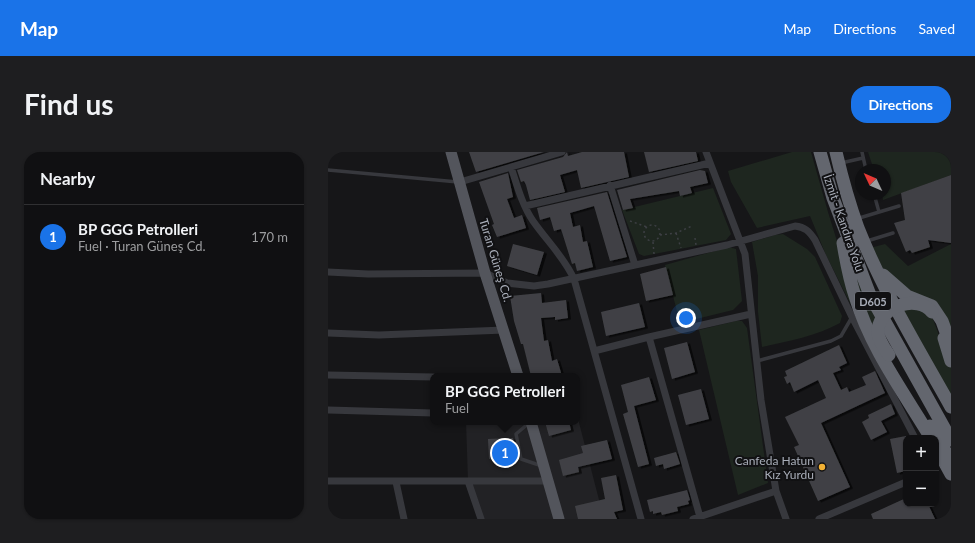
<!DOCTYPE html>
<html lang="en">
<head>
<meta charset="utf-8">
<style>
	body { margin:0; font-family:Lato,sans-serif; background:#1e1e20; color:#f1f3f6 }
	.controls { position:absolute; right:12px; bottom:12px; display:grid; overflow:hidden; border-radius:8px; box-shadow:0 1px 3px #0004 }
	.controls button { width:36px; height:36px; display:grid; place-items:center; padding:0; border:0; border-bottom:1px solid #303032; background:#101012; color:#f1f3f6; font:20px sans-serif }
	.compass { position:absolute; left:527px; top:12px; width:36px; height:36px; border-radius:50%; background:#101012; box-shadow:0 1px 3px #0004; rotate:314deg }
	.you { position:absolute; left:358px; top:166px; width:14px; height:14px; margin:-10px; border:3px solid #fff; border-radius:50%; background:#1a73e8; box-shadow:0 0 0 6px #1a73e833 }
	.badge { display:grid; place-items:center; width:26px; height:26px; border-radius:50%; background:#1a73e8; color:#fff; font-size:13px; font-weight:700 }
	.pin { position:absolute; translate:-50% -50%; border:2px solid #fff; box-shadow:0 1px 4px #0006 }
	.popup { position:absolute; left:102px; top:221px; width:150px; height:52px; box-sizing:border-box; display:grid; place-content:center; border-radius:8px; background:#101012; filter:drop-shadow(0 1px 3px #0005); font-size:13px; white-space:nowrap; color:#9c9d9f }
	.popup b { font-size:15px; color:#f1f3f6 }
	.popup::after { content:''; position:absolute; left:50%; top:100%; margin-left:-8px; border:8px solid transparent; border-top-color:#101012 }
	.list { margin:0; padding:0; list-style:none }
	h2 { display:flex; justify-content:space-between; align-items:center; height:52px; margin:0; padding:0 16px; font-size:17px }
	h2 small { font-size:13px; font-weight:400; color:#9c9d9f }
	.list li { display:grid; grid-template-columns:26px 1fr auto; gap:12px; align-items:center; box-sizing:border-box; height:64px; padding:0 16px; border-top:1px solid #303032 }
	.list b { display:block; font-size:15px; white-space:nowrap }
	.list p { margin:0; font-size:13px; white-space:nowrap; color:#9c9d9f }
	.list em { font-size:13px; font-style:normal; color:#9c9d9f }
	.map { position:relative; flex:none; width:623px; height:367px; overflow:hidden; border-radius:16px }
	header { display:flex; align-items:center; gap:24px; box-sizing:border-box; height:56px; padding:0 20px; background:#1a73e8; color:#fff }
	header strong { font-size:19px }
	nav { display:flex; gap:22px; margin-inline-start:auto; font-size:14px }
	.intro { display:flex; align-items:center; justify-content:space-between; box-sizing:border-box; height:96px; padding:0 24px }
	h1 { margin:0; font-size:28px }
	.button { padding:10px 18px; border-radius:16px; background:#1a73e8; color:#fff; font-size:14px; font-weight:700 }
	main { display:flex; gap:24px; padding:0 24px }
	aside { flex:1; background:#101012; border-radius:16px; box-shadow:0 1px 3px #0004 }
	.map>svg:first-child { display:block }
</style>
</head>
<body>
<header>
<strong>Map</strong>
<nav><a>Map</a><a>Directions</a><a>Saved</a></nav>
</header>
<div class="intro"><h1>Find us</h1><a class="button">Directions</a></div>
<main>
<aside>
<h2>Nearby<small></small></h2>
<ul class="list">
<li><span class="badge">1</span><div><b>BP GGG Petrolleri</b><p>Fuel · Turan Güneş Cd.</p></div><em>170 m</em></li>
</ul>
</aside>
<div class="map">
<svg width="623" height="367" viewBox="0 0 623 367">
	<defs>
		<filter id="shadow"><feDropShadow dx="3" dy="1.5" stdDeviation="0" flood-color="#0009"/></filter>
	</defs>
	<rect width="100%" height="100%" fill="#161618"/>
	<!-- built -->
	<path fill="#222225" d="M249 263 276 367H153L140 329 138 270H249Z"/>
	<!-- green -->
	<path fill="#1e261f" d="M464 0H483L500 60 538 183 498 103 482 64 429 76 403 30 400 19Z
		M540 0H623V23L555 48 554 42H557V18H546Z
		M385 36 403 82 398 88 316 104 311 102 294 58Z
		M455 82 479 97 487 105 514 164 512 171C488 184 461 189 434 195L430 160V124L424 90 447 83Z
		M557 92 580 114 623 92V190L595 148 549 113 542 96Z
		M401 95 408 97 414 149 405 158 352 171 337 113Z
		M522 104 550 166 547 183 530 144Z
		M585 153 605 167 623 216V247L572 156Z
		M408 169H414L419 176 440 331 410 343 371 178Z"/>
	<!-- building -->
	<path fill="#404145" filter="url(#shadow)" d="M141 0H216L148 20Z
		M239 0 240 4 254 0H296L301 25 253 36 249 18 232 23 237 40 202 48 198 33 196 29 193 30 189 18 235 5Z
		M316 0H368L370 9 321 20Z
		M372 18 377 19 380 31 362 35 364 41 352 44 351 39 302 47 305 56 295 58 289 38Z
		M180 21 185 45 179 47 186 66 194 63 198 76 169 85 164 73 166 72 151 30Z
		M623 23V91L600 88 602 95 584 101 582 98 578 100 566 71 577 68 573 41Z
		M279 40 299 105 282 109 266 54 242 61 245 75 252 73 255 90 259 89 265 115 249 119 247 111 244 112 233 77 226 79 222 65 212 68 209 56Z
		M185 92 216 100 209 123 179 114Z
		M338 115 345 143 318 149 312 122Z
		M213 141 214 151 238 148 240 166 227 168V165L213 166 216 189 220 188 224 209 229 207 234 224H203L195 192H193L186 169 182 144Z
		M311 151 317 175 278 184 273 160Z
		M359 190 367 220 344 227 336 196Z
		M511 193 519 211 511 215 513 218 505 221 513 238 519 235 521 240 538 233 534 225 547 219 557 241 493 271 522 335 490 349 466 295 471 293 457 265 498 246 490 228 466 240 462 230 459 232 456 225 459 224 457 219Z
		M321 225 328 248 306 254 321 312 310 315 295 262 300 260 293 233Z
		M373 237 381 267 358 273 350 243Z
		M563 252 567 262 553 269 559 280 543 288 534 270 541 266 540 263Z
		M217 270H241L243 278 221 284Z
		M578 284V319L569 321 562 287Z
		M185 286 189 305 161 307 160 287Z
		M279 288 284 307 250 315 251 320 235 324 231 308 255 301 253 294Z
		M348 300 352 312 336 317 335 312 328 314 326 306Z
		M288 323 295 358 286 360 289 367H250L247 354 277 347 273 326Z
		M359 338 362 348 360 349 361 352 349 355 350 359 334 363 333 360 325 362V359L322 360 319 348Z
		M578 346V352H600L607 367H545L543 362Z"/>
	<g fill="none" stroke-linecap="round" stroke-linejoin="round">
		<!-- path -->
		<path stroke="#3d3f44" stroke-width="1.5" stroke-dasharray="2 3" stroke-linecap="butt" d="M302 69 319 75
			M316 81a8 8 0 1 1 16 0a8 8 0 1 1-16 0Z
			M348 81 353 96
			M332 83 348 81 364 74
			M367 86 368 93
			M325 90 326 102"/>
		<!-- lane -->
		<path stroke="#37383d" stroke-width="3.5" d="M534 0 538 18
			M513 11 535 6
			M0 18 130 30
			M546 42 551 60
			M528 67 571 54
			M539 89 565 81
			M429 209 503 189 513 184 524 165
			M201 271 188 282 193 307 214 314"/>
		<!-- street -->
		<path stroke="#37383d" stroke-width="7" d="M378 0 417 102 433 248 448 339 458 367
			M183 15C189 33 194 53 205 69 219 89 236 105 246 127L313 367
			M132 30 234 0
			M282 33 307 113
			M197 54 382 11
			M0 120 40 122 157 121 179 131 206 134 220 132 399 93 467 74C477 75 481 79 487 88L524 165 587 286
			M0 181 51 183 176 178
			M266 199 321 185
			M0 223 105 225
			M0 258 105 261
			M0 329H221
			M140 329 153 367
			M68 330 76 367
			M372 365 321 185 423 162
			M365 367 448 339
			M491 367 578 330"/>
		<!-- primary -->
		<path stroke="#53555c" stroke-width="11" d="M123 0 157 121 190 224
			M203 270 231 367"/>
		<!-- highway -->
		<path stroke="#63666e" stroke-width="13" d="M492 0 505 46 542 143 623 288
			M508 0C514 26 521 51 530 76 555 139 590 196 623 255
			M515 91C518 109 521 126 527 144 542 195 576 241 603 286
			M555 123 579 144 604 154 614 169 623 194
			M616 186 623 209
			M602 274 623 309
			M612 302 623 322"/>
		<!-- highway-bridge -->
		<path stroke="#63666e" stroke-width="13" d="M561 203C556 196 549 186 550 177 553 154 589 142 604 160"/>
	</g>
	<!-- markers -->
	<circle fill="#f2b134" stroke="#111113" stroke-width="1.5" cx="494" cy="315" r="4"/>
	<g text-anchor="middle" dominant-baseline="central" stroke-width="4" stroke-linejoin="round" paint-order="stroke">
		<!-- shield labels -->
		<rect fill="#111113" stroke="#7b7e86" stroke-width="1" x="527" y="140" width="36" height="18" rx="3"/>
		<g font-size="11" font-weight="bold" fill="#a8adb8">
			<text x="545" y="149">D605</text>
		</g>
		<!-- street labels -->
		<g font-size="12" fill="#a8adb8" stroke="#111113">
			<text transform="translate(516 71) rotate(71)">İzmit - Kandıra Yolu</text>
			<text transform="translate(168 108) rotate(73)">Turan Güneş Cd.</text>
		</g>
		<!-- poi labels -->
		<g font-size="12" fill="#a8adb8" stroke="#111113" text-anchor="end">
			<text x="486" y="308">Canfeda Hatun<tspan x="486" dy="14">Kız Yurdu</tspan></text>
		</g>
	</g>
</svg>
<div class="controls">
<button>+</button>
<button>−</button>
</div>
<svg class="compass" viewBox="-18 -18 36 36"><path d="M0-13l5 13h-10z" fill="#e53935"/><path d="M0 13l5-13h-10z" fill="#9c9d9f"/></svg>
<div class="you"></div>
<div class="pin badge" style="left:177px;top:301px">1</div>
<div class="popup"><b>BP GGG Petrolleri</b>Fuel</div>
</div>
</main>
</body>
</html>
